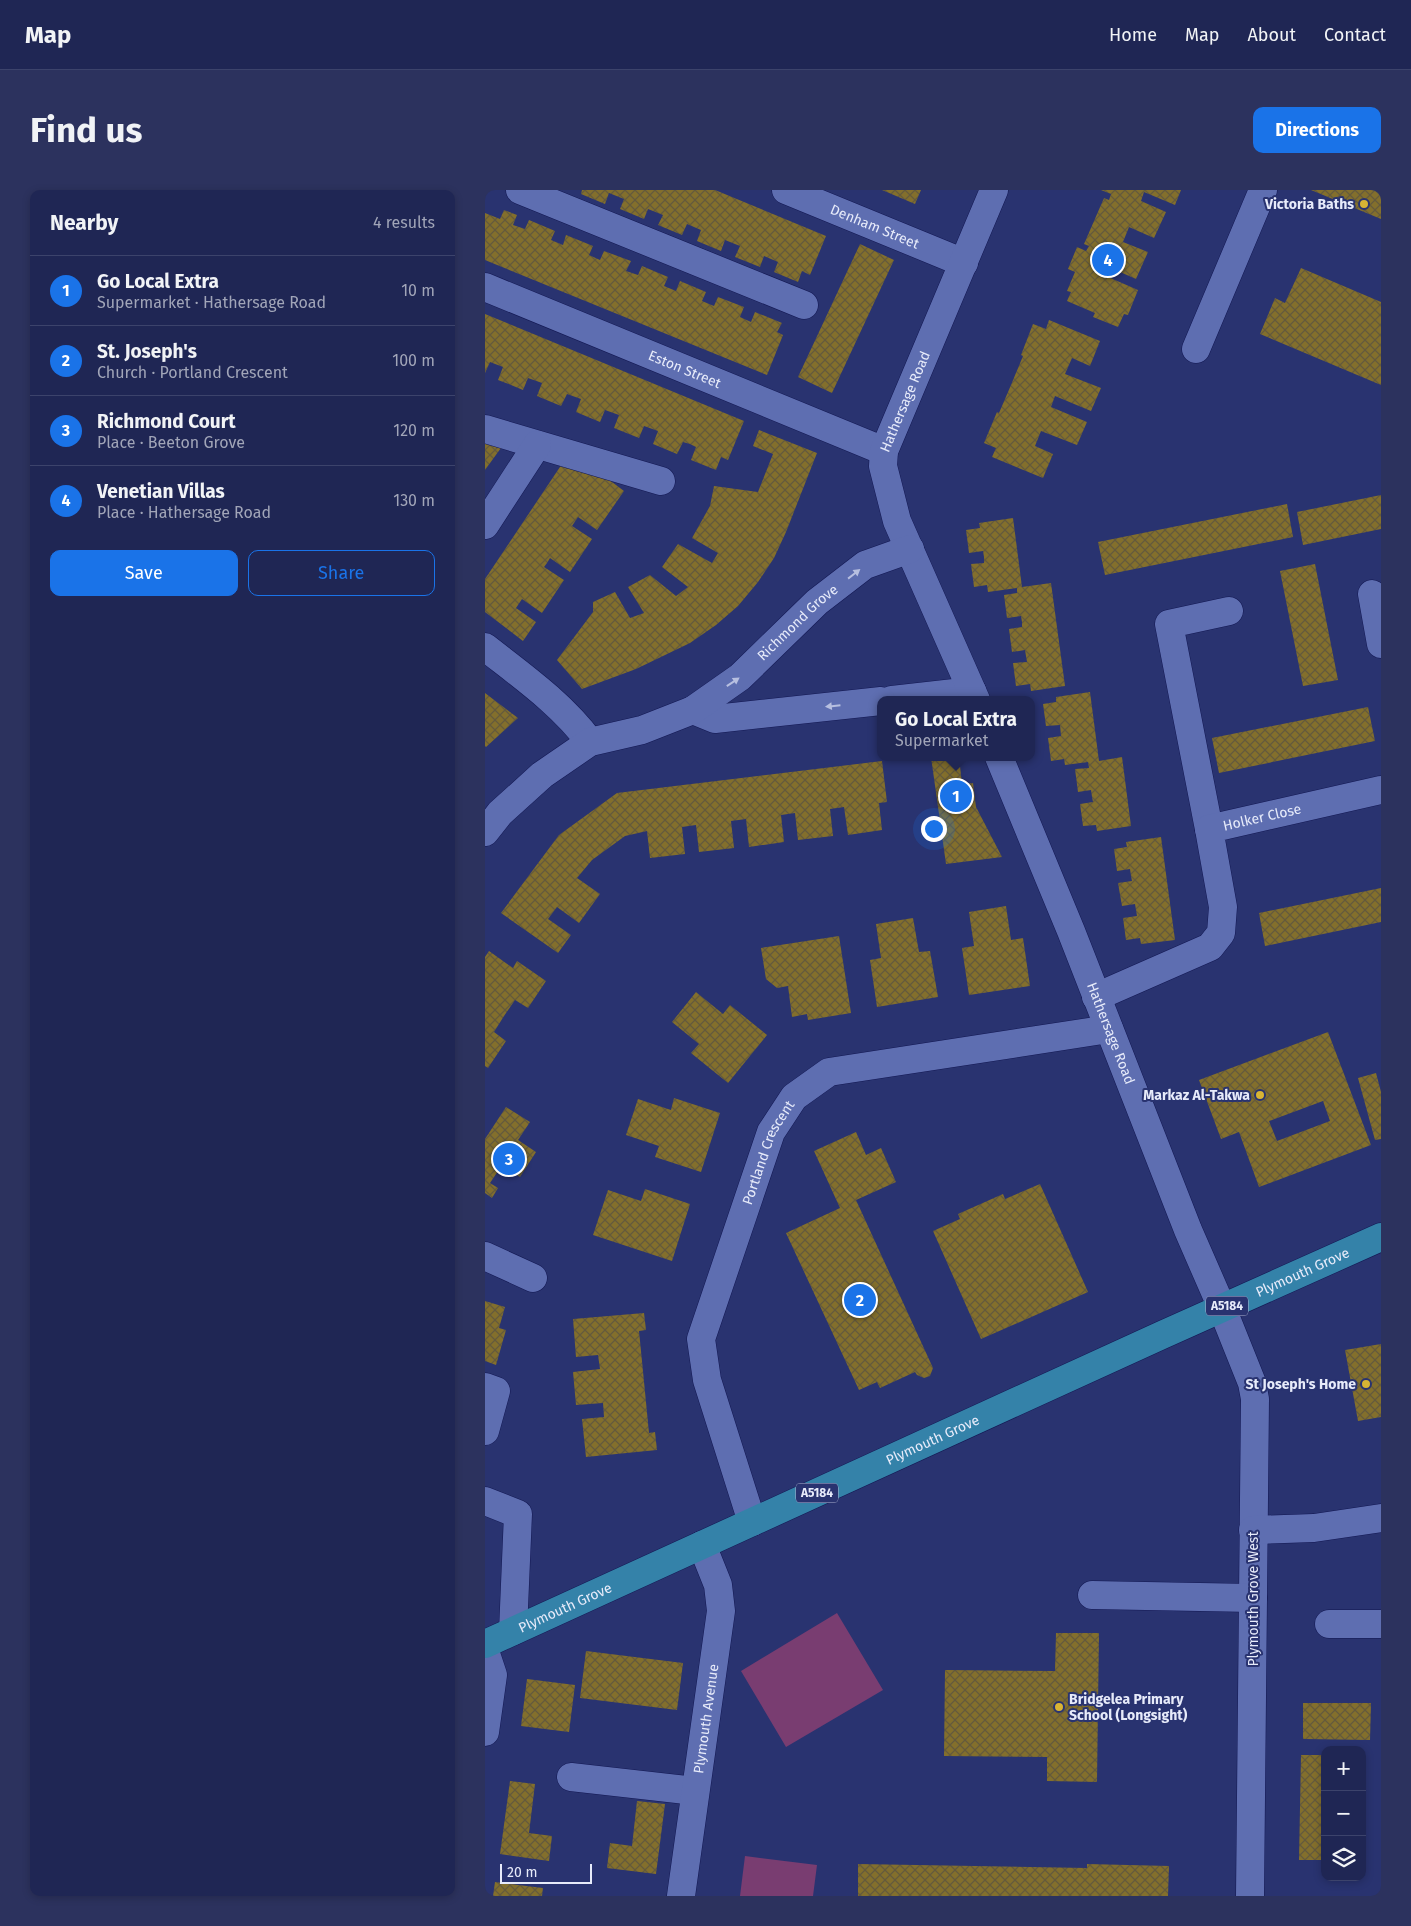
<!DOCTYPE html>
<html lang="en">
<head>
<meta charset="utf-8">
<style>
	body { margin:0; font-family:"Fira Sans",sans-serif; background:#2c325e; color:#f1f3f6 }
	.controls { position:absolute; right:15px; bottom:15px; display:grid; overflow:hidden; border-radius:10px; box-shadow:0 2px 8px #0003 }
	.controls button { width:45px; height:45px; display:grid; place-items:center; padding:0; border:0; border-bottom:1px solid #3c436b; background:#1f2654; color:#f1f3f6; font:25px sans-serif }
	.scale { position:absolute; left:15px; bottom:12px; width:92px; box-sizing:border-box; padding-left:5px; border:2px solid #e7ebfa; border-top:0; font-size:14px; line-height:18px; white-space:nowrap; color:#e7ebfa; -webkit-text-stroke:4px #293370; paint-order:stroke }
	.you { position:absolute; left:448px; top:638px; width:18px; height:18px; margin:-12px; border:4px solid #fff; border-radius:50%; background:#1a73e8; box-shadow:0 0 0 8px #1a73e833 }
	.badge { display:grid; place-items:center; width:32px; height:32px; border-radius:50%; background:#1a73e8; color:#fff; font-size:16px; font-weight:700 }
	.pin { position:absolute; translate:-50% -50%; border:2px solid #fff; box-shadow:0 1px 5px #0006 }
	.popup { position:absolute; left:392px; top:506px; width:158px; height:65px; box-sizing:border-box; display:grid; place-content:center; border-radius:10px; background:#1f2654; filter:drop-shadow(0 1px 4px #0005); font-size:16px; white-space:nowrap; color:#a1a5b8 }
	.popup b { font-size:19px; color:#f1f3f6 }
	.popup::after { content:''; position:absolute; left:50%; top:100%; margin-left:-10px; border:10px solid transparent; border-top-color:#1f2654 }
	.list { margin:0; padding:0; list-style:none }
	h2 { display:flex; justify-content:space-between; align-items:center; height:65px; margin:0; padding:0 20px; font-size:21px }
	h2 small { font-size:16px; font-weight:400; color:#a1a5b8 }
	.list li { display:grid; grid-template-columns:32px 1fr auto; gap:15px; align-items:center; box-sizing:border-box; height:70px; padding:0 20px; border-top:1px solid #3c436b }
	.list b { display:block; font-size:19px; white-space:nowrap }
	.list p { margin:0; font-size:16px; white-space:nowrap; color:#a1a5b8 }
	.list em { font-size:16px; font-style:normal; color:#a1a5b8 }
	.actions { display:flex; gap:10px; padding:15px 20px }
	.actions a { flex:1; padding:11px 0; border:1px solid #1a73e8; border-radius:10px; text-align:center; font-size:18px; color:#1a73e8 }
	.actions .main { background:#1a73e8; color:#fff }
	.icon { flex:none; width:28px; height:28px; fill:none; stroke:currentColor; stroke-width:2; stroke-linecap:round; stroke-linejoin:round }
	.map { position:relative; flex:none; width:896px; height:1706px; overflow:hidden; border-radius:10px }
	header { display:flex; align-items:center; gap:30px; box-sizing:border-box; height:70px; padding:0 25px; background:#1f2654; border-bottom:1px solid #3c436b }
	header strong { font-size:24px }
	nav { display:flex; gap:28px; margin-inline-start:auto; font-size:18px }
	.intro { display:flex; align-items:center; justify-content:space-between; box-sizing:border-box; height:120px; padding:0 30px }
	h1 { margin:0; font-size:35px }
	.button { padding:12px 22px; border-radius:10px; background:#1a73e8; color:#fff; font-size:18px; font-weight:700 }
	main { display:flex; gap:30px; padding:0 30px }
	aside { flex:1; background:#1f2654; border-radius:10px; box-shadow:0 2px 8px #0003 }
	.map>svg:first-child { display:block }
</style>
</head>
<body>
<header>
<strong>Map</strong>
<nav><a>Home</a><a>Map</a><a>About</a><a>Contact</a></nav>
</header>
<div class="intro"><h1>Find us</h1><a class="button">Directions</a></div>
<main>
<aside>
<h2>Nearby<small>4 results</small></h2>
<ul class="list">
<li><span class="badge">1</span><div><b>Go Local Extra</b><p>Supermarket · Hathersage Road</p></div><em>10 m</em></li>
<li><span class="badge">2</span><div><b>St. Joseph's</b><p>Church · Portland Crescent</p></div><em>100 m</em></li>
<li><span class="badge">3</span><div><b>Richmond Court</b><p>Place · Beeton Grove</p></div><em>120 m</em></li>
<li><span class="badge">4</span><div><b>Venetian Villas</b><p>Place · Hathersage Road</p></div><em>130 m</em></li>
</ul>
<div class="actions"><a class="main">Save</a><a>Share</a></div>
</aside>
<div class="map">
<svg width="896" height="1706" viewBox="0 0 896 1706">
	<defs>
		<pattern id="building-cross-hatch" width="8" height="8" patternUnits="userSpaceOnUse" patternTransform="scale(1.25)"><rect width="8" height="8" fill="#836f2c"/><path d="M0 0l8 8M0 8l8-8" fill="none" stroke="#645a3c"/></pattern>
	</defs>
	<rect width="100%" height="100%" fill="#293370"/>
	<!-- pitch -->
	<path fill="#793d71" d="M352 1423 398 1500 301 1557 256 1481Z
		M260 1666 332 1675 328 1706H255Z"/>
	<!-- building -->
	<path fill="url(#building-cross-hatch)" fill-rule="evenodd" d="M97 0H230L341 46 325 85 317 81 313 92 289 82 293 72 279 66 275 77 250 67 255 56 240 50 236 61 212 51 216 40 202 34 197 45 173 35 178 25 163 19 159 29 135 19 139 9 124 3 120 14 96 4Z
		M397 0H436L430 14Z
		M616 0H696L690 15 659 2 656 11 681 22 669 48 644 37 638 52 663 62 651 89 626 78 623 87 653 100 643 125 639 124 633 137 608 127 610 123 582 111 586 102 582 101 590 82 583 79 592 57 601 61 604 56 599 54 619 8 624 10 626 4Z
		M826 0H896V29Z
		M19 20 32 25 28 35 40 39 44 30 70 41 66 50 78 55 81 45 108 56 104 65 115 70 119 61 146 71 141 81 153 85 157 76 183 87 179 96 191 101 195 91 221 102 217 111 229 116 233 107 259 117 255 127 266 132 270 122 297 133 292 142 298 145 282 185 0 70V23L15 29Z
		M375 54 409 70 347 203 313 187Z
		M816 78 896 112V195L775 144 790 108 800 113Z
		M0 124 259 231 243 270 236 267 231 280 206 270 211 257 205 254 198 252 192 264 168 254 173 241 159 236 154 248 129 238 134 225 120 220 115 232 91 222 96 209 82 204 76 216 52 206 57 193 43 188 38 200 26 195 13 190 18 177 5 172 0 183Z
		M564 130 615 151 605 176 587 168 580 184 616 198 606 221 570 206 566 217 602 232 592 255 556 241 550 256 568 264 558 288 507 267 511 258 499 253 512 222 514 223 526 195 538 166 536 165 548 134 561 139Z
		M274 240 332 263 301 342 289 368 273 392 253 416 231 435 205 453 151 479 97 499 72 470 108 422V412L130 402 145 428 159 423 143 397 165 385 191 406 203 397 177 377 193 354 227 373 233 363 207 348 225 316 229 296 273 302 288 264 268 256Z
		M0 244 21 251 0 280Z
		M81 268 123 289 139 301 112 340 93 327 87 336 107 349 85 382 65 368 62 373 59 377 79 390 57 423 37 409 31 418 51 432 38 451 0 422V389Z
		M896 305V339L818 355 812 322Z
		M802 314 808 347 620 385 613 352Z
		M528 328 537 397 566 393 580 496 546 501 545 494 531 496 528 473 542 472 540 460 527 462 524 439 537 437V432L536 426 522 428 519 405 532 403V398L503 402 502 395 489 397 486 374 499 373V367L498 361 484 363 481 340 495 338 494 333Z
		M830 374 853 490 818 496 795 381Z
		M605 502 614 571 637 567 646 636 612 641 611 635 598 636 595 614 608 612 607 607 606 600 593 602 590 579 604 578 603 572 580 575 579 569 566 571 563 548 576 546 575 535 561 536 558 514 571 512V507Z
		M0 503 33 528 1 557 0 556Z
		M883 517 890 551 734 583 727 548Z
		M446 567H474L477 594 488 593 491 617 517 667 461 674Z
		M397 571 402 612 394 613 397 640 363 645 359 617 345 619 348 646 313 650 310 623 296 625 299 652 264 657 261 629 246 631 249 658 214 662 211 635 197 637 200 664 165 668 162 641 140 646 107 670 92 688 115 704 94 733 72 717 63 729 86 745 73 763 16 723 74 645 132 603Z
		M676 647 690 750 656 754 655 748 641 750 638 728 652 726 650 714 637 716 633 693 647 691 646 686 645 679 632 681 629 659 642 657 641 652Z
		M896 698V732L780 756 774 723Z
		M521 716 526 750 538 748 545 796 484 805 477 758 489 756 484 722Z
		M428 728 434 762 445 761 453 807 392 817 385 770 396 768 391 734Z
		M354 746 366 823 323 830 322 824 307 827 303 796 292 798 281 789 276 758Z
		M4 761 28 778 32 771 61 791 43 818 30 810 19 826 9 842 21 851 3 878 0 876V767Z
		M211 802 238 824 245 815 282 845 243 893 206 863 214 854 187 832Z
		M843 842 886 955 774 997 754 942 736 949 714 890ZM838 911 845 931 792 951 784 931Z
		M891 883 896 902V949L890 950 873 888Z
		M189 908 235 923 216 982 170 967 174 956 141 945 153 909 186 920Z
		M21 917 45 932 33 950 51 962 35 987 17 975 5 993 13 998 7 1008 0 1003V949Z
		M371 942 381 965 396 958 411 992 371 1010 448 1178 445 1186 439 1188 432 1185 430 1182 395 1198 392 1192 374 1200 301 1043 355 1018 329 961Z
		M555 994 603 1102 496 1149 448 1041 475 1029 473 1024 518 1004 520 1009Z
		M160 999 205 1014 187 1071 108 1045 123 1000 156 1011Z
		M0 1111 20 1117 14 1138 21 1140 11 1175 0 1171Z
		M159 1123 161 1140 154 1141 156 1161 164 1243 170 1242 172 1260 101 1267 97 1229 119 1227 118 1213 91 1215 88 1182 115 1179 113 1165 91 1167 88 1129Z
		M896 1154V1227L873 1231 860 1160Z
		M571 1443H614L612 1592 562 1591V1567L459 1566 460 1480 570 1481Z
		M101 1461 198 1473 192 1520 95 1508Z
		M42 1489 90 1495 84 1542 36 1536Z
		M818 1513H886L885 1550 818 1549Z
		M816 1565H840V1670H814Z
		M25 1591 50 1594 44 1643 67 1646 64 1671 15 1664Z
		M152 1611 180 1614 171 1684 122 1678 125 1653 147 1656Z
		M373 1674 602 1678V1674L684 1676 683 1706H373Z
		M10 1692 58 1698 57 1706H8Z"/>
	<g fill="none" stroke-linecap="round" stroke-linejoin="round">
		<!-- minor casing -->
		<g stroke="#131853" stroke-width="29">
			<g id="minor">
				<path d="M35 0 319 115"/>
				<path id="s1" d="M301 0 479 73"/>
				<path id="s2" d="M0 97 399 261"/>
				<path d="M711 159 778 0"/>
				<path d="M0 239 176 291"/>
				<path d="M0 335 52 255"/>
				<path d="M887 404 896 454"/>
				<path d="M0 457C37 486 77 514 105 552"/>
				<path d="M407 510 487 501"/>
				<path id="s3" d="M491 510 412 331 398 276 399 261 509 0"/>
				<path d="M208 520 230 529 396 511"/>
				<path id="s4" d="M514 567 586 741 703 1040 737 1118 767 1193 770 1209 765 1706"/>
				<path d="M724 639 684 434 744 421"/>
				<path id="s5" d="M0 642 15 623 57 585 105 552 157 540 208 520 255 487 332 412 380 375 425 359"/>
				<path id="s6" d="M611 807 725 757 736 743 738 717 724 639 896 600"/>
				<path d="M0 1066 48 1088"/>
				<path d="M0 1197 11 1201 0 1241"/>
				<path d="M0 1311 33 1324 28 1441"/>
				<path id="s7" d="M267 1332 222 1190 216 1149 286 942 309 907 344 882 624 839"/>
				<path d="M768 1340 829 1338 896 1328"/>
				<path d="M607 1405 768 1408"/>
				<path d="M844 1434H896"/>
				<path d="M0 1461 8 1485 0 1542"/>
				<path d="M86 1587 210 1601"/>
				<path id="s8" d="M196 1706 236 1421 233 1395 217 1355"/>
			</g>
		</g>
		<!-- major casing -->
		<g stroke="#131853" stroke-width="29">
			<g id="major">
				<path id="s9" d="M0 1454 677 1145 896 1047"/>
			</g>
		</g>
		<!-- minor -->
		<use href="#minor" stroke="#5e6eb1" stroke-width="28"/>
		<!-- major -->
		<use href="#major" stroke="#3482a9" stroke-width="28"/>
	</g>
	<!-- one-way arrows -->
	<defs><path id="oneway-solid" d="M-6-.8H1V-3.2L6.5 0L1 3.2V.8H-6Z" transform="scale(1.25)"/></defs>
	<g fill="#b7bfe0">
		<use href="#oneway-solid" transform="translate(369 384) rotate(-38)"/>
		<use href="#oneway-solid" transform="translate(248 492) rotate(-34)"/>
		<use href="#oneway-solid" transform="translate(348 516) rotate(174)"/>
	</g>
	<!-- markers -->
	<g fill="#d8b434" stroke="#293370" stroke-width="2">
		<circle cx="879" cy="14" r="5"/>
		<circle cx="775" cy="905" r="5"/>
		<circle cx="881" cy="1194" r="5"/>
		<circle cx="574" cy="1517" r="5"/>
	</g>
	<g text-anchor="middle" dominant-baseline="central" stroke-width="4" stroke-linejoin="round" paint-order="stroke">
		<!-- shield labels -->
		<g fill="#293370" stroke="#aeb4d1" stroke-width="1">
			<rect x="721" y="1106.5" width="42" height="19" rx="4"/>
			<rect x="311" y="1293.5" width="42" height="19" rx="4"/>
		</g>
		<g font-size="12" font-weight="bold" fill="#e7ebfa">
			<text x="742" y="1116">A5184</text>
			<text x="332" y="1303">A5184</text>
		</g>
		<!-- poi labels -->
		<g font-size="14" font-weight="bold" fill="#e7ebfa" stroke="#293370" text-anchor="end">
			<text x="869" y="14">Victoria Baths</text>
			<text x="765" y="905">Markaz Al-Takwa</text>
			<text x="871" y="1194">St Joseph's Home</text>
			<text x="584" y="1509" text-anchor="start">Bridgelea Primary<tspan x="584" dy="16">School (Longsight)</tspan></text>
		</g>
		<!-- street labels -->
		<g font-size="14" fill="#e7ebfa" stroke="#293370">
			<text stroke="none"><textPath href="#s1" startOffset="96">Denham Street</textPath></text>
			<text stroke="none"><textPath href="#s2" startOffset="216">Eston Street</textPath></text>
			<text stroke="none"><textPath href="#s3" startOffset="321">Hathersage Road</textPath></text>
			<text stroke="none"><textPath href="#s5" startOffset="384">Richmond Grove</textPath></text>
			<text stroke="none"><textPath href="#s6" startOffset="302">Holker Close</textPath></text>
			<text stroke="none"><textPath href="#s4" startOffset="298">Hathersage Road</textPath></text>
			<text stroke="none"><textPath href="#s7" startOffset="389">Portland Crescent</textPath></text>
			<text stroke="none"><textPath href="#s9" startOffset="898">Plymouth Grove</textPath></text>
			<text stroke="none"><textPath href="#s9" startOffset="492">Plymouth Grove</textPath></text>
			<text transform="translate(768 1409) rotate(-90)">Plymouth Grove West</text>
			<text stroke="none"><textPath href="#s9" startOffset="88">Plymouth Grove</textPath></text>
			<text stroke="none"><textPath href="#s8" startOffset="179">Plymouth Avenue</textPath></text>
		</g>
	</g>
</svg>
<div class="controls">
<button>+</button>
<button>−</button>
<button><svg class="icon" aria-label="layers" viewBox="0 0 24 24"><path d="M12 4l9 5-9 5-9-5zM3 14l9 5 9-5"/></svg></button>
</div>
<div class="scale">20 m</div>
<div class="you"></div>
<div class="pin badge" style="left:471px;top:606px">1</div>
<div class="popup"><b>Go Local Extra</b>Supermarket</div>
<div class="pin badge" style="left:375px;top:1110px">2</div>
<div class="pin badge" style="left:24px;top:969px">3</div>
<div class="pin badge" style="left:623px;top:70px">4</div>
</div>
</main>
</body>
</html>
